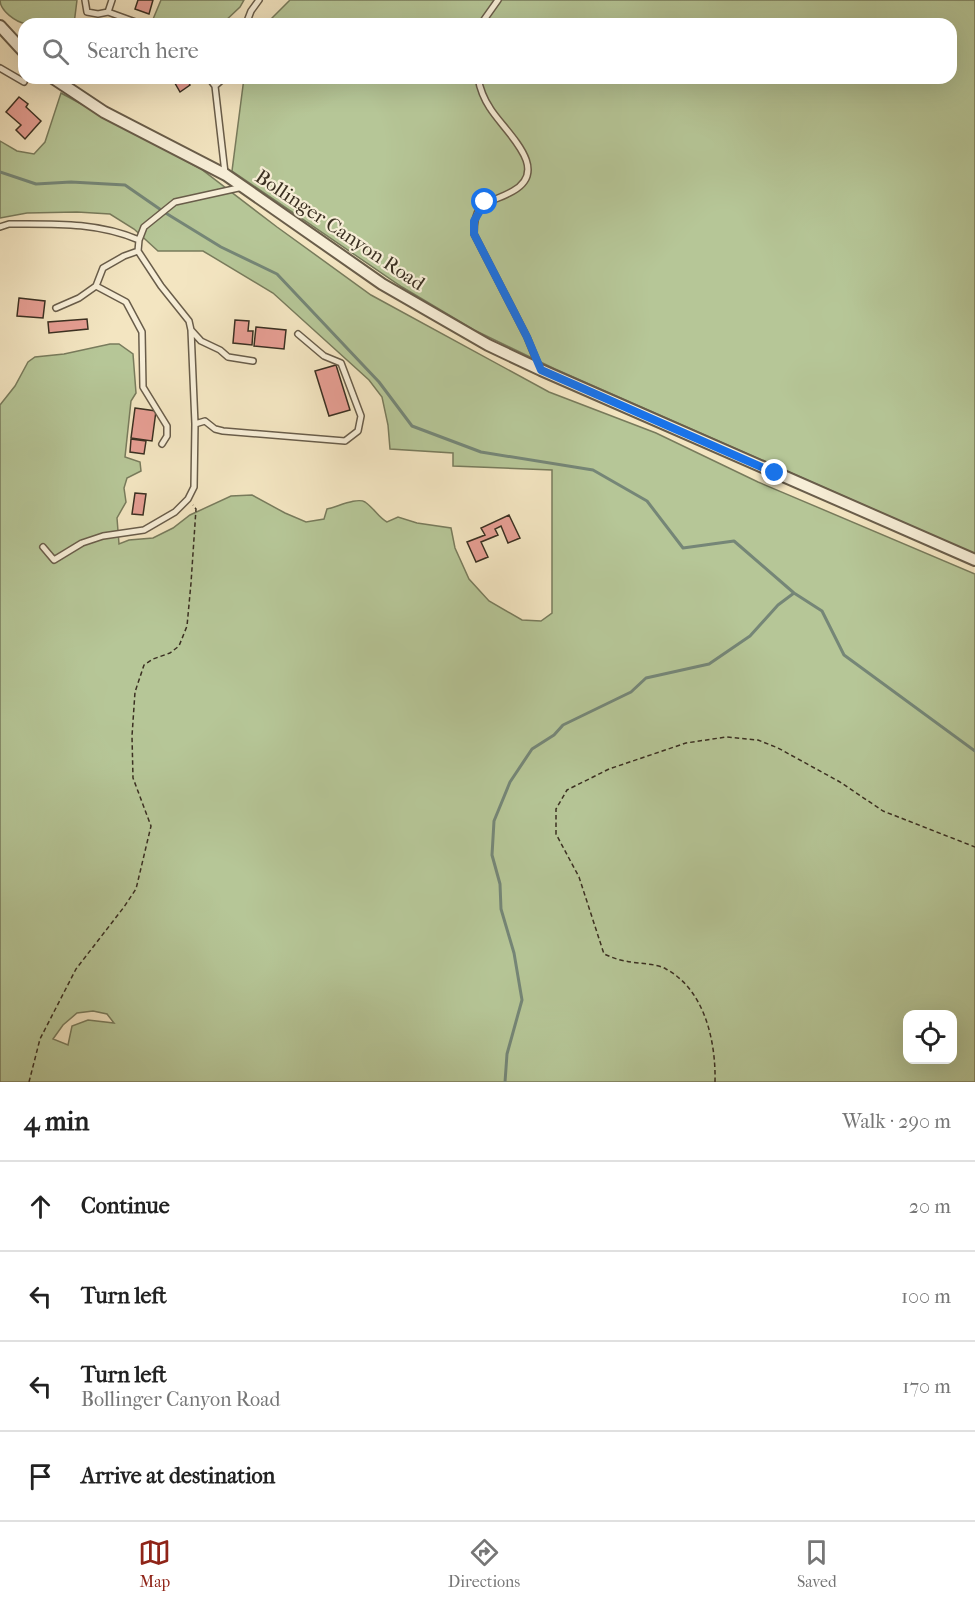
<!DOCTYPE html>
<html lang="en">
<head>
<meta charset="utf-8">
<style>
	body { margin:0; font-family:"IM FELL French Canon",serif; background:#f2f2f2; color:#222 }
	.controls { position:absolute; right:18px; bottom:18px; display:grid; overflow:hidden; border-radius:12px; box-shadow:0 6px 24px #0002 }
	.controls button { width:54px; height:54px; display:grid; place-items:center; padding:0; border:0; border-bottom:2px solid #e0e0e0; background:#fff; color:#222; font:30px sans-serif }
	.stop { position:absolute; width:18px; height:18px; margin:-14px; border:4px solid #1a73e8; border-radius:50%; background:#fff }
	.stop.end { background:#1a73e8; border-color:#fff; box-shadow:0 2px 6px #0008 }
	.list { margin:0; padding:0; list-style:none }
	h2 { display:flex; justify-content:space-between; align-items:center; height:78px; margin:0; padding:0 24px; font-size:26px }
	h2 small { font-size:20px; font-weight:400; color:#767676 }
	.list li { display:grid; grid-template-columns:39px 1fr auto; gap:18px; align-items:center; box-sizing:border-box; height:90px; padding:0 24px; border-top:2px solid #e0e0e0 }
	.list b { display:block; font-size:22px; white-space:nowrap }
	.list p { margin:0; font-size:20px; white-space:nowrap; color:#767676 }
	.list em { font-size:20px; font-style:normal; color:#767676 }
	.icon { flex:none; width:33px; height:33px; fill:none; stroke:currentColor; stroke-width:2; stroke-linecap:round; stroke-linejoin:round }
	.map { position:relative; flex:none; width:975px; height:1082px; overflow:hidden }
	.search { position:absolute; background:#fff; box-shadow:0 6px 24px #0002; left:18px; right:18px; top:18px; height:66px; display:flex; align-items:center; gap:15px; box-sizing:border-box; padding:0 21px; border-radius:18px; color:#767676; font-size:22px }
	.sheet { height:438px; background:#fff }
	nav { display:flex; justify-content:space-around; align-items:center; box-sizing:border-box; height:84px; border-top:2px solid #e0e0e0; background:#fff; font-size:16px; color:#767676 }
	nav a { display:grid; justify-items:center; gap:3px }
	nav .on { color:#8f2418 }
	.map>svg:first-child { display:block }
</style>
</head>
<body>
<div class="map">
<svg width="975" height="1082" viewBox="0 0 975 1082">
	<rect width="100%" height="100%" fill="#f3e5c1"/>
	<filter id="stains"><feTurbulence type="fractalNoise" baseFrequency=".00333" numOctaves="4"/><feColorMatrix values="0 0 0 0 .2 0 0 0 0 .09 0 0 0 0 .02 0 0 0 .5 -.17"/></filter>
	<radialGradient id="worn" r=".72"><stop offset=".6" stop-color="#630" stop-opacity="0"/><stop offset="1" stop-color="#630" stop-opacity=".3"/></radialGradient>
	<!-- green -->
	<path fill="#b6c697" stroke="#787b5c" stroke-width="1.5" fill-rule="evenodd" d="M0 0H77L74 24C59 24 41 27 26 24 16 22 0 11 0 0Z
		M161 0H244L240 7 222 24H151Z
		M290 0H975V554L555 369 474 330 402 287 232 171 244 78H951V24H266Z
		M61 93 201 169 277 227 371 295 549 392 656 433 758 482 975 574V1082H0V405L15 386 28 362 35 357 64 354 110 344H119L133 354 136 393 131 401 125 457 140 462 141 471 127 478 124 488 126 502 117 518 119 544 129 540 153 538 173 528 190 515 231 496 252 495 285 513 306 522 324 519 327 509C337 507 357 497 365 502 374 508 378 517 387 522L398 517 417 523 451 528 455 548 469 579 489 601 522 620 541 621 552 613V470L453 466V453L390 449 388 425 382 397 369 380 273 293 203 251H158L134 229 110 214 77 212 27 213 0 218V141L17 151 34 154 45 142ZM93 1011 107 1014 114 1023 88 1020 72 1026 68 1045 53 1039 63 1025 77 1013ZM908 1014H952V1060H908Z"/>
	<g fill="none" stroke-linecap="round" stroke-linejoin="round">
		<!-- stream -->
		<path stroke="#758677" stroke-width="3" d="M0 172 36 184 71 182 125 185 164 212 221 247 277 274 379 382 412 426 481 452 593 470 647 501 683 548 734 541 794 593 822 611 844 655 975 751
			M505 1082 507 1054 522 1000 514 953 501 909 500 884 492 855 494 821 510 782 532 749 554 735 563 725 631 692 646 678 709 664 750 636 778 605 794 593"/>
	</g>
	<!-- building -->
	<path fill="#e69e93" stroke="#3b3022" stroke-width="1.5" d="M138 0H153L149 14 135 9Z
		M172 78H186L190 85 180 92Z
		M19 97 28 104 26 107 41 121 25 139 16 130 21 125 6 112Z
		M19 298 45 301 43 318 17 316Z
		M87 319 88 329 49 333 48 322Z
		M235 320 249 321 248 331H253L252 345 233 343Z
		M256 327 286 330 284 349 254 346Z
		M336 365 350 410 329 416 315 371Z
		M135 408 156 411 152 441 131 438Z
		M131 439 146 441 144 454 130 452Z
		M135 493 146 494 143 515 132 514Z
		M509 515 520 538 508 543 501 526 495 529 498 535 481 542 488 557 476 562 467 542 485 535 481 528Z"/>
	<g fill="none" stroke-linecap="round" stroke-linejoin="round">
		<!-- lane casing -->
		<g stroke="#695d4a" stroke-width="8">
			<path id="lane" d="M85 0 87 12 98 14 108 12
				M112 0 108 12 141 24
				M246 24 251 11 259 0
				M481 24 498 0
				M0 68 24 82
				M209 78 215 86 225 173
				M478 78C480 89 484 99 490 108 504 131 552 169 513 191 489 205 474 198 474 234L527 337 540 369
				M215 86 224 78
				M243 187 175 202 144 227 139 240 138 251 161 286 189 321 191 330 201 341 220 350 228 357 253 361
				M0 227 9 224C54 224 97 222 139 240
				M96 286 126 302 142 332 143 387 167 426V436L162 444
				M56 308 79 298 96 286 103 268 124 256 138 251
				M191 330 195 424
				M43 547 54 560 82 543 103 536 144 530 175 512 188 499 194 487 195 424 205 421 215 429 223 431 345 441 358 431 361 416 341 363 324 356 298 334"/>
		</g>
		<!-- street casing -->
		<g stroke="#695d4a" stroke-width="14">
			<path id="street" d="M0 26 24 52
				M53 78 104 112 226 175 382 284 488 345 541 370 975 560"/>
		</g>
		<!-- path -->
		<path stroke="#3b3022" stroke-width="1.5" stroke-dasharray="4.5 3" stroke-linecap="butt" d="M29 1082 40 1039 76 969 124 907 136 889 151 826 133 778 132 736 135 692 144 665 153 659 170 653 179 646 187 626 191 583 196 509 193 505
			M715 1082C716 1042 705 990 666 969 656 963 638 964 626 961 618 960 611 957 604 954L579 877 556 834V809L567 790 609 769 686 743 726 737 758 740 778 748 840 782 883 811 975 847"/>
		<!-- lane -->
		<use href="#lane" stroke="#f7eed7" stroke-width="5"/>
		<!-- street -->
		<use href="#street" stroke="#f7eed7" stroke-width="10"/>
	</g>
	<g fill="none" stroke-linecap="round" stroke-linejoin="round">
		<!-- route -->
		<path stroke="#1a73e8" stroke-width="8" d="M485 202 474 221V234L527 337 541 370 775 473"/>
	</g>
	<g text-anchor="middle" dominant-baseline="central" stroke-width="4.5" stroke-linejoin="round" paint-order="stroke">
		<!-- street labels -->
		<g font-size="20" fill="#3b3022" stroke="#f7eed7">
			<text transform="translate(340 230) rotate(34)">Bollinger Canyon Road</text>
		</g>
	</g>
	<rect width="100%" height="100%" filter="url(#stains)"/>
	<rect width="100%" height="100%" fill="url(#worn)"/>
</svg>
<div class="controls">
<button><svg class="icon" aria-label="locate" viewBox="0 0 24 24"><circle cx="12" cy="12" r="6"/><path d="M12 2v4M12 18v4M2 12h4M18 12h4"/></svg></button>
</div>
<div class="stop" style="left:485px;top:202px"></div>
<div class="stop end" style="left:775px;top:473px"></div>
<div class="search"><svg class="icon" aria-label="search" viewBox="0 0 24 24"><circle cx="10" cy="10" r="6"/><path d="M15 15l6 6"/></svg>Search here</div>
</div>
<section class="sheet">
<h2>4 min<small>Walk · 290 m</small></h2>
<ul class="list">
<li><svg class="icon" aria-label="ahead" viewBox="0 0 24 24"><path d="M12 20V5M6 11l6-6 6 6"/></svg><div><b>Continue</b></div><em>20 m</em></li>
<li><svg class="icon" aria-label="left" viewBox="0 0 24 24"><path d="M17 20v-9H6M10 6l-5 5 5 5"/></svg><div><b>Turn left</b></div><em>100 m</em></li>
<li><svg class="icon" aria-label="left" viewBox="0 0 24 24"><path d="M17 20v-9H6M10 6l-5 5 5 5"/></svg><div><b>Turn left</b><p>Bollinger Canyon Road</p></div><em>170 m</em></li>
<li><svg class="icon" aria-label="arrive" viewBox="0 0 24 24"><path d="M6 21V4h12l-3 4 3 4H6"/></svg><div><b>Arrive at destination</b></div></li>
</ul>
</section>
<nav>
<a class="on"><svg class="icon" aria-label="map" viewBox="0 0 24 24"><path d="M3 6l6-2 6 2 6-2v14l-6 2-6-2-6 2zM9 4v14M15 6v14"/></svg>Map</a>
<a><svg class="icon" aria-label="directions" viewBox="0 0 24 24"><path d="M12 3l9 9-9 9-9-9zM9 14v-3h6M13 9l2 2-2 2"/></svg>Directions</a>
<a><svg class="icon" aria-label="saved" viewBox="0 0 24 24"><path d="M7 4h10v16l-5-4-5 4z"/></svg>Saved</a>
</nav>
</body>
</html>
